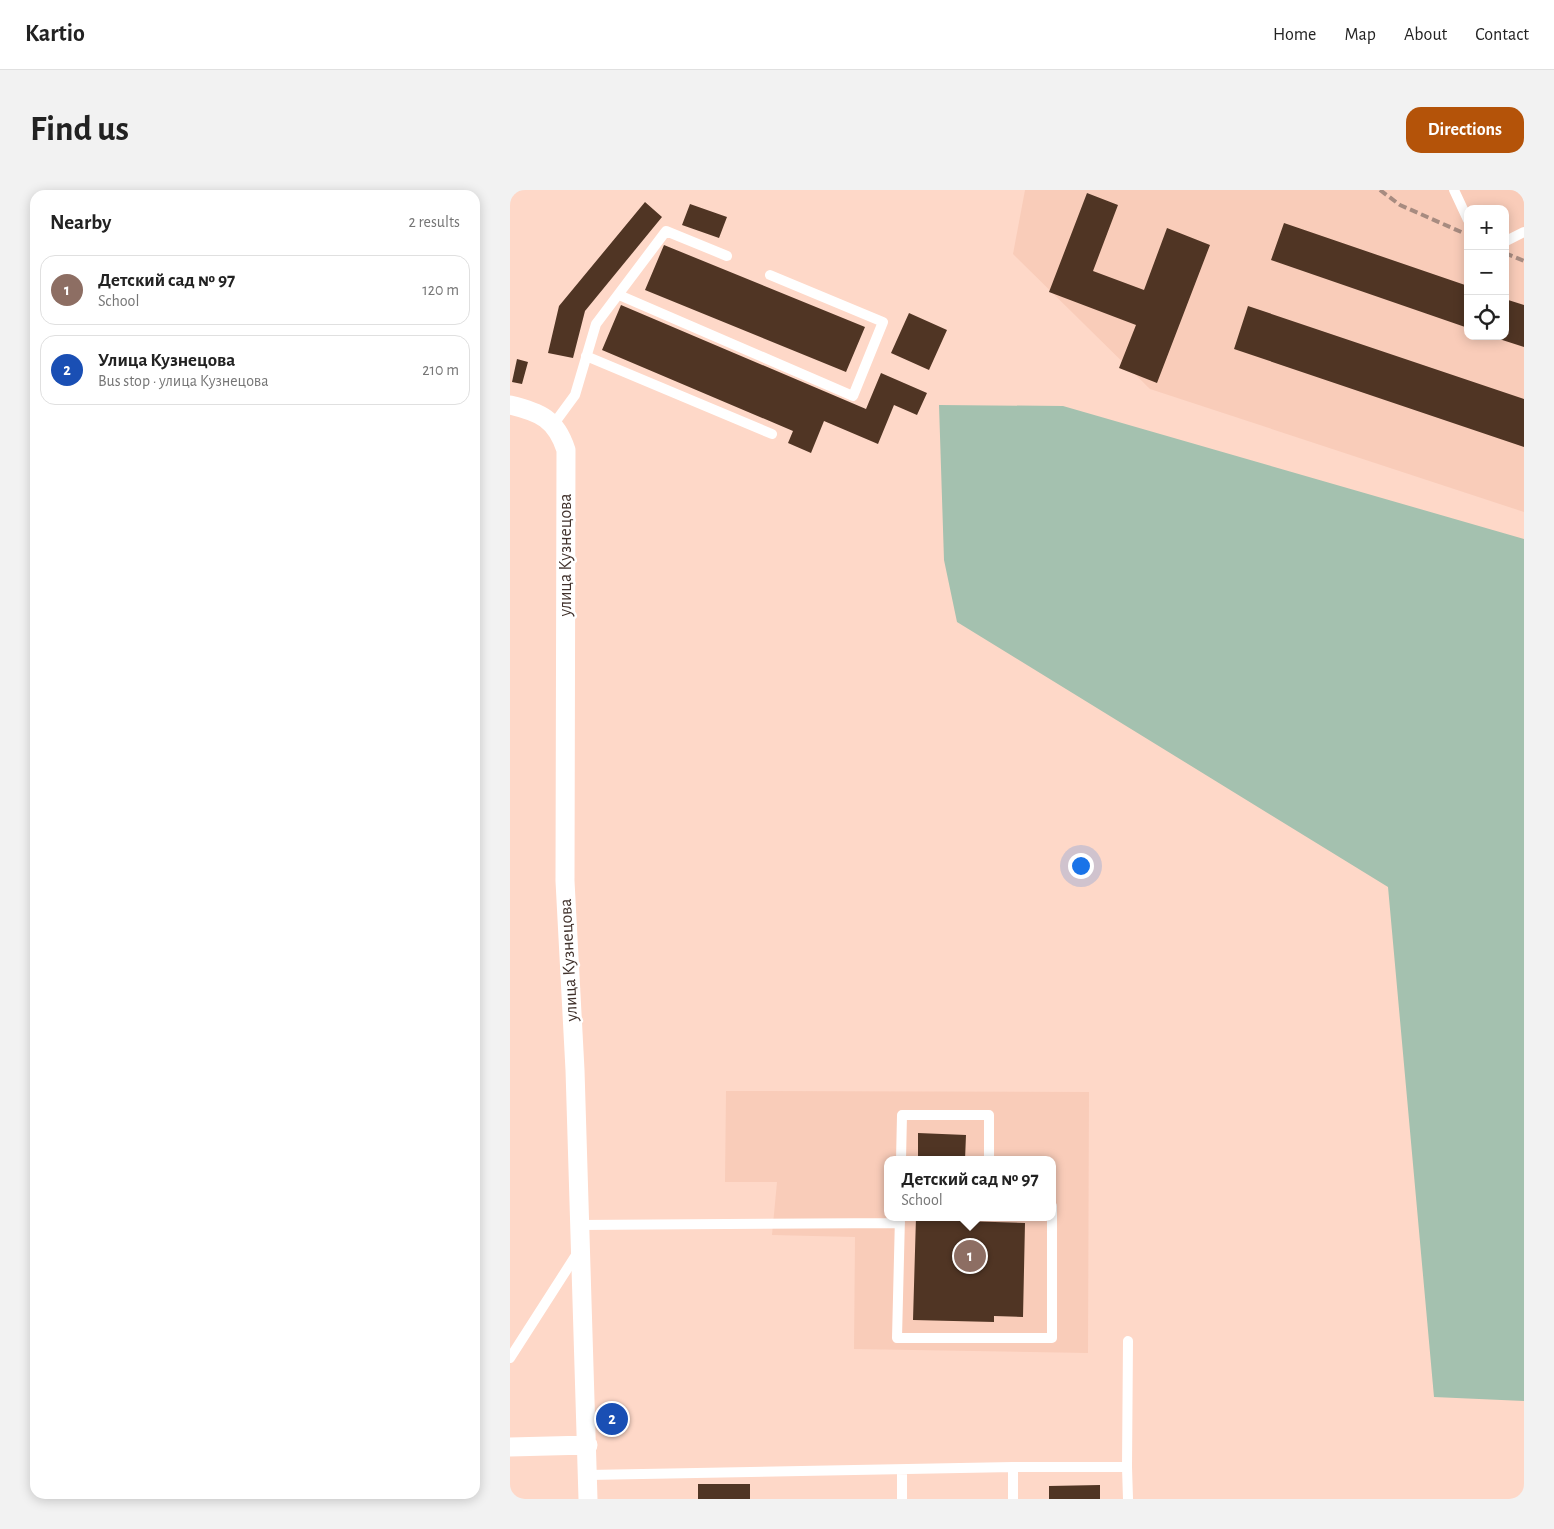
<!DOCTYPE html>
<html lang="en">
<head>
<meta charset="utf-8">
<style>
	body { margin:0; font-family:"Alegreya Sans",sans-serif; background:#f2f2f2; color:#222 }
	.controls { position:absolute; right:15px; top:15px; display:grid; overflow:hidden; border-radius:10px; box-shadow:0 2px 12px #0003 }
	.controls button { width:45px; height:45px; display:grid; place-items:center; padding:0; border:0; border-bottom:1px solid #e0e0e0; background:#fff; color:#222; font:25px sans-serif }
	.you { position:absolute; left:570px; top:675px; width:18px; height:18px; margin:-12px; border:4px solid #fff; border-radius:50%; background:#1a73e8; box-shadow:0 0 0 8px #1a73e833 }
	.badge { display:grid; place-items:center; width:32px; height:32px; border-radius:50%; background:#b45309; color:#fff; font-size:16px; font-weight:700 }
	.pin { position:absolute; translate:-50% -50%; border:2px solid #fff; box-shadow:0 1px 5px #0006 }
	.popup { position:absolute; left:374px; top:966px; width:172px; height:65px; box-sizing:border-box; display:grid; place-content:center; border-radius:10px; background:#fff; filter:drop-shadow(0 1px 4px #0005); font-size:16px; white-space:nowrap; color:#767676 }
	.popup b { font-size:19px; color:#222 }
	.popup::after { content:''; position:absolute; left:50%; top:100%; margin-left:-10px; border:10px solid transparent; border-top-color:#fff }
	.list { margin:0; padding:0; list-style:none }
	h2 { display:flex; justify-content:space-between; align-items:center; height:65px; margin:0; padding:0 20px; font-size:21px }
	h2 small { font-size:16px; font-weight:400; color:#767676 }
	.list li { display:grid; grid-template-columns:32px 1fr auto; gap:15px; align-items:center; box-sizing:border-box; height:70px; margin:0 10px 10px; padding:0 10px; border:1px solid #e0e0e0; border-radius:15px }
	.list b { display:block; font-size:19px; white-space:nowrap }
	.list p { margin:0; font-size:16px; white-space:nowrap; color:#767676 }
	.list em { font-size:16px; font-style:normal; color:#767676 }
	.icon { flex:none; width:28px; height:28px; fill:none; stroke:currentColor; stroke-width:2; stroke-linecap:round; stroke-linejoin:round }
	.map { position:relative; flex:none; width:1014px; height:1309px; overflow:hidden; border-radius:15px }
	header { display:flex; align-items:center; gap:30px; box-sizing:border-box; height:70px; padding:0 25px; background:#fff; border-bottom:1px solid #e0e0e0 }
	header strong { font-size:24px }
	nav { display:flex; gap:28px; margin-inline-start:auto; font-size:18px }
	.intro { display:flex; align-items:center; justify-content:space-between; box-sizing:border-box; height:120px; padding:0 30px }
	h1 { margin:0; font-size:35px }
	.button { padding:12px 22px; border-radius:15px; background:#b45309; color:#fff; font-size:18px; font-weight:700 }
	main { display:flex; gap:30px; padding:0 30px }
	aside { flex:1; background:#fff; border-radius:15px; box-shadow:0 2px 12px #0003 }
	.map>svg:first-child { display:block }
</style>
</head>
<body>
<header>
<strong>Kartio</strong>
<nav><a>Home</a><a>Map</a><a>About</a><a>Contact</a></nav>
</header>
<div class="intro"><h1>Find us</h1><a class="button">Directions</a></div>
<main>
<aside>
<h2>Nearby<small>2 results</small></h2>
<ul class="list">
<li><span class="badge" style="background:#8d6e63">1</span><div><b>Детский сад № 97</b><p>School</p></div><em>120 m</em></li>
<li><span class="badge" style="background:#1a4fb4">2</span><div><b>Улица Кузнецова</b><p>Bus stop · улица Кузнецова</p></div><em>210 m</em></li>
</ul>
</aside>
<div class="map">
<svg width="1014" height="1309" viewBox="0 0 1014 1309">
	<rect width="100%" height="100%" fill="#fed8c8"/>
	<!-- built -->
	<path fill="#f9ccb9" fill-rule="evenodd" d="M515 0H1014V322L640 199 503 64ZM958 19H995V146H958Z
		M216 901 579 902 578 1163 344 1159 345 1047 262 1045 267 992H215ZM378 970H542V1027H378Z"/>
	<!-- green -->
	<path fill="#a4c1af" d="M429 215 553 216 1014 349V1211L924 1207 878 697 447 432 434 370Z"/>
	<!-- building -->
	<path fill="#503524" d="M577 3 608 15 583 81 634 100 657 38 700 55 647 193 609 178 626 135 539 102Z
		M135 12 152 27 75 121 63 168 38 163 49 116Z
		M180 14 217 27 209 48 172 35Z
		M774 33 958 96V138L761 70Z
		M154 55 355 137 336 182 135 100Z
		M995 109 1014 115V157L983 147 995 146Z
		M111 115 356 219 371 183 417 203 407 225 384 215 368 254 314 231 301 263 278 253 283 241 92 160Z
		M738 116 1014 209V257L724 159Z
		M399 123 437 140 419 180 381 163Z
		M7 169 18 172 12 194 2 192Z
		M408 943 456 945 455 970H408Z
		M406 1027H454L453 1031 515 1033 513 1127 484 1126V1132L403 1130Z
		M188 1294H240V1309H188Z
		M590 1295V1309H539V1296Z"/>
	<g fill="none" stroke-linecap="round" stroke-linejoin="round">
		<!-- service -->
		<path stroke="#fff" stroke-width="10" d="M944 0 958 30
			M995 48 998 50 1014 42
			M109 105 343 206 373 132 260 85
			M76 166 262 244
			M43 235 65 205 86 134 156 41 217 66
			M391 970 392 925H479V970
			M390 1027 387 1148H542V1016
			M68 1035 390 1033
			M0 1168 68 1062
			M617 1277 618 1151
			M78 1285 503 1277
			M392 1309V1280
			M503 1309V1277H617L618 1309"/>
		<!-- minor -->
		<path stroke="#fff" stroke-width="19" d="M0 215C30 222 46 229 56 260L55 691 65 880 78 1309
			M0 1257 78 1255"/>
		<!-- rail -->
		<path stroke="#a78b80" stroke-width="4" stroke-dasharray="8 4" stroke-linecap="butt" d="M870 0 890 15 958 45
			M995 63 1014 71"/>
	</g>
	<g text-anchor="middle" dominant-baseline="central" stroke-width="5" stroke-linejoin="round" paint-order="stroke">
		<!-- street labels -->
		<g font-size="18" fill="#40312b" stroke="#fff">
			<text transform="translate(56 365) rotate(-90)">улица Кузнецова</text>
			<text transform="translate(59 770) rotate(-93)">улица Кузнецова</text>
		</g>
	</g>
</svg>
<div class="controls">
<button>+</button>
<button>−</button>
<button><svg class="icon" aria-label="locate" viewBox="0 0 24 24"><circle cx="12" cy="12" r="6"/><path d="M12 2v4M12 18v4M2 12h4M18 12h4"/></svg></button>
</div>
<div class="you"></div>
<div class="pin badge" style="left:460px;top:1066px;background:#8d6e63">1</div>
<div class="popup"><b>Детский сад № 97</b>School</div>
<div class="pin badge" style="left:102px;top:1229px;background:#1a4fb4">2</div>
</div>
</main>
</body>
</html>
